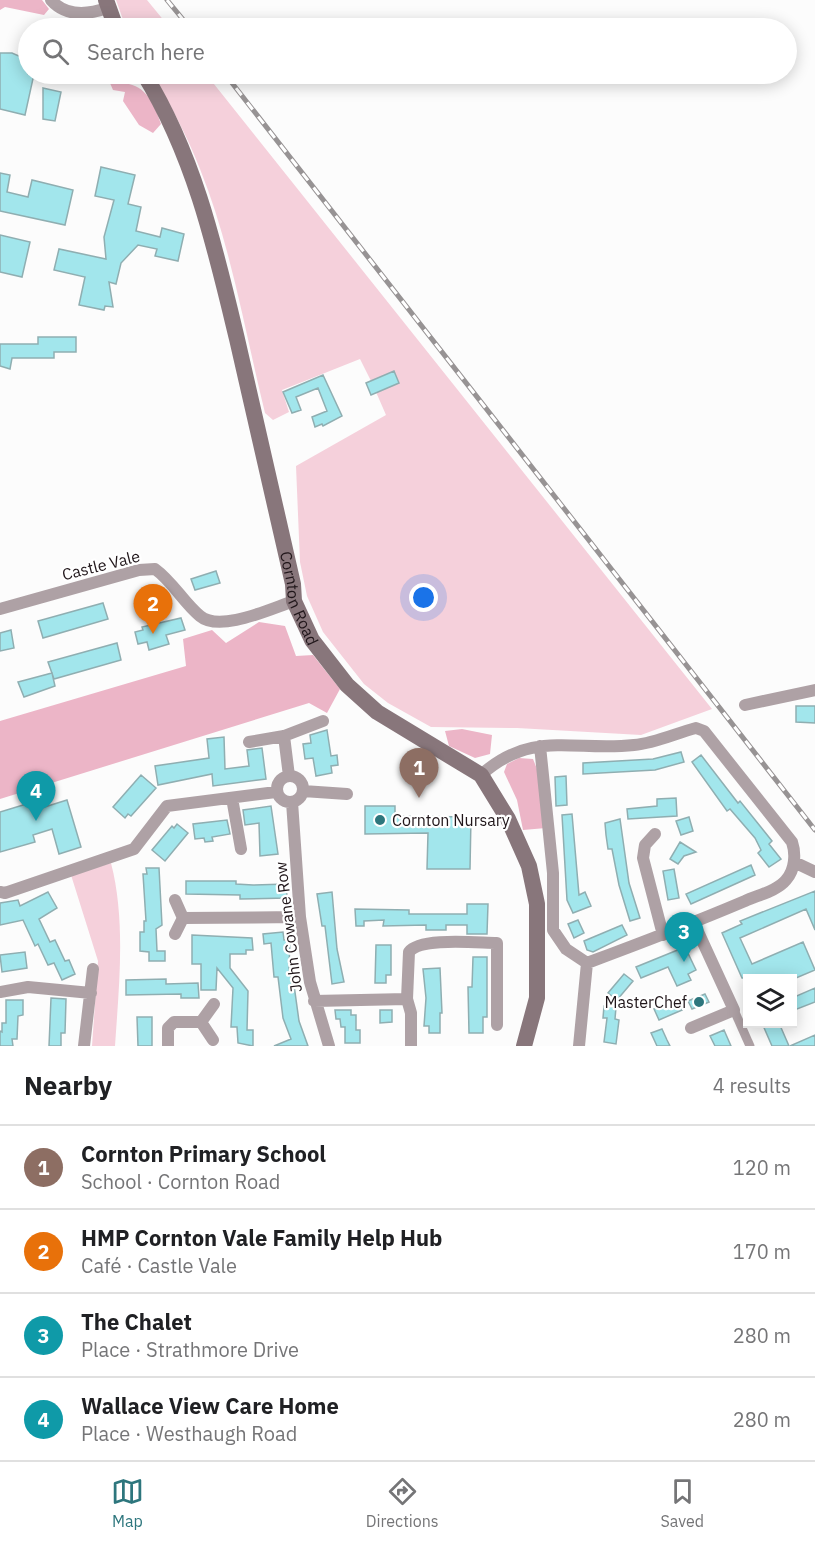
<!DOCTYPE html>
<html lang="en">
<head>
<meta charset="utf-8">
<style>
	body { margin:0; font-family:"IBM Plex Sans",sans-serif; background:#f6f6f6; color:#202124 }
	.controls { position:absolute; right:18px; bottom:18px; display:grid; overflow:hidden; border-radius:0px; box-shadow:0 3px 15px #0003 }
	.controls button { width:54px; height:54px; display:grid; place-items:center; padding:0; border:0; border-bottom:2px solid #e0e0e0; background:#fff; color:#202124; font:30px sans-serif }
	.you { position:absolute; left:424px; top:598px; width:21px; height:21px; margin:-15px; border:4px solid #fff; border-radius:50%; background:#1a73e8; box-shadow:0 0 0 9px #1a73e833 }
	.badge { display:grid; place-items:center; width:39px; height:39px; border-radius:50%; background:#2d767d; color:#fff; font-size:20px; font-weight:700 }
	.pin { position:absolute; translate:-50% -50px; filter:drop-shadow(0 2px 3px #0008) }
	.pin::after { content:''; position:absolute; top:32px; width:21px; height:18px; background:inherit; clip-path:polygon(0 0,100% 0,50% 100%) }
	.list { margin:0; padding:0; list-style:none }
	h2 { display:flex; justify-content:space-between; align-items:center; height:78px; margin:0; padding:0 24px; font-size:26px }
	h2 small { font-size:20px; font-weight:400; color:#757577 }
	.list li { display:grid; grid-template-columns:39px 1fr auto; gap:18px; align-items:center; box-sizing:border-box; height:84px; padding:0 24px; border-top:2px solid #e0e0e0 }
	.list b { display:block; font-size:22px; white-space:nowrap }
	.list p { margin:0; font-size:20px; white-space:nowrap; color:#757577 }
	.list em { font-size:20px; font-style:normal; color:#757577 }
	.icon { flex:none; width:33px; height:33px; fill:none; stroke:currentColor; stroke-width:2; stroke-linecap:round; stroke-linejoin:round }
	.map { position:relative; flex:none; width:815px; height:1046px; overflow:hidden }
	.search { position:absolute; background:#fff; box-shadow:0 3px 15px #0003; left:18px; right:18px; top:18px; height:66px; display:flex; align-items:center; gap:15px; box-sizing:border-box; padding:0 21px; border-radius:33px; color:#757577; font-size:22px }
	.sheet { height:414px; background:#fff }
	nav { display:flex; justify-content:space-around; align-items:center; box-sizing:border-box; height:84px; border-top:2px solid #e0e0e0; background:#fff; font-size:16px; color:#757577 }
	nav a { display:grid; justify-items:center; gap:3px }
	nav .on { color:#2d767d }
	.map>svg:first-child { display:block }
</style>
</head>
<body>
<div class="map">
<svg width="815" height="1046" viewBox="0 0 815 1046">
	<rect width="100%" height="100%" fill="#fcfcfc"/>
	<!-- green -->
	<path fill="#f5d0db" d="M116 0H147L170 28H126Z
		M153 74H206L712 709 641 735 517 728 431 727 388 703 364 684 323 632 307 596 300 562 296 466 386 415 376 392 399 382 394 371 371 381 360 359 282 390 289 412 273 420 265 413C245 332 231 246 200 169 187 135 170 105 153 74Z
		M111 863C126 921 119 986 115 1046H92L98 961 71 875Z"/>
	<!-- forest -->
	<path fill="#ecb5c7" d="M0 0H42L49 9 44 15 5 7 0 10Z
		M106 74H133L129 84C148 88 155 107 161 124L153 133 139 125 123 101 125 92 113 90Z
		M259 622 285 626 296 656 313 655 340 689 327 713 309 703 0 799V721L186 666 183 639 212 630 226 643Z
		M462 729 492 735 490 754 475 758 449 746 445 731Z
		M519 758 533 759 539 774 546 828 523 830 517 800 504 772 507 764Z"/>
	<!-- building -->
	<path fill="#a2e6ec" stroke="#8faeb1" stroke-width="1.5" d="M0 53H12L28 60V74H34L25 115 0 109Z
		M43 88 61 92 55 121 43 119Z
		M101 167 135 175 128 204 141 207 136 231 160 237 162 228 184 234 178 261 155 256 157 249 138 245 121 263 116 284 109 282 113 307 105 306 104 310 79 305 85 277 54 270 59 249 106 259 104 237 114 200 95 196Z
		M0 173 10 175 7 192 28 197 32 180 73 190 65 225 0 211Z
		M0 235 30 242 22 277 0 272Z
		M38 337H76V352H54V358H12L10 369 0 366V344H38Z
		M394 371 399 383 371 395 366 383Z
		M323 375 342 416 323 426 322 424 315 427 312 417 327 411 318 388 296 397 301 410 292 413 283 392Z
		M216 571 220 583 195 590 191 579Z
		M103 603 108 619 43 638 38 621Z
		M181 618 185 630 166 635 169 644 149 650 147 642 138 644 135 632 143 630 142 627Z
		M11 630 14 648 0 651V633Z
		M117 643 121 660 54 679 48 662Z
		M52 673 55 686 24 697 18 682Z
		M796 706H815V723L796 722Z
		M327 730 331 756 337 755 338 765 331 766 332 773 316 776 313 758 305 759 303 744 311 743 310 735Z
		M224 737 225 769 249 766 247 750 262 748 266 779 213 786 212 774 158 785 155 766 209 758 207 739Z
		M681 752 684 762 655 770 583 774V763L653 759Z
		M701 755 738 803 740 801 772 841 769 844 781 859 769 867 758 853 761 850 755 838 730 809 727 811 692 762Z
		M141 775 156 788 131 816 128 814 125 818 113 807Z
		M566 776 567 805 556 806 555 777Z
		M676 798 677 816 628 819 627 809 657 806V799Z
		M67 800 81 847 59 854 52 829 33 835 35 842 0 852V812L33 802 35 810Z
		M271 806 278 854 260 856 259 823 245 825 243 810Z
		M365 806H395V816L471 817 470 869H427L428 833 365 834Z
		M572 814 579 895 585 892 591 906 573 913 567 900 562 815Z
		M689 817 693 831 681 835 676 821Z
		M620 819 629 883 640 918 630 921 619 885 612 849H608L606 835 605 823Z
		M227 820 230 834 212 837 213 841 205 842 204 838 195 839 193 824Z
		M177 824 188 833 165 861 152 850 172 826 174 828Z
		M680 842 696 852 684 856 678 864 670 859Z
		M751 865 755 875 691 904 686 894Z
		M146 868H159L162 925 156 929 157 951H165V961H149V952L140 951V932H144V921H146L143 874H147Z
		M674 869 679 898 668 900 663 871Z
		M186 881H236V884L253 885 286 884 287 898 240 899V895L186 894Z
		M815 891V930L806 909 740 938 752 964 803 942 815 970 796 978H742L722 933 742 924 740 921Z
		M48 892 57 908 39 919 50 942 55 940 65 961 69 960 75 974 62 980 54 963 48 965 38 944 35 946 23 920 0 925V903L18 900 20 906Z
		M332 892 337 949 344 982 332 984 325 926H322L317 894Z
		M467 904H488L487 934H467V925H446V930H426V925L383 926 384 920 364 921V926H356L355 909 409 910V914H467Z
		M578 920 584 933 574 938 568 924Z
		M622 925 627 935 593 952 587 950 584 941Z
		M283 932 284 940 290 939 289 968 292 985H294L299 1021 308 1046H274L291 1039 283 1018 278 977H274L271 943 264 944 263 934Z
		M192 935 252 938 253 950H246V954H230V968L248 991 247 1030H253V1046L238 1043 237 1027H231L233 988 217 968 216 990H201V964H192Z
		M376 945H391V975H386V983H375Z
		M685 947 696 970 688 974 691 980 677 986 668 967 641 978 636 967Z
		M25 952 27 968 2 972 0 955Z
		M473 957H487V1017H483V1033H469L468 987H472Z
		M440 968 442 1013H440V1033H429V1026H424L426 998 423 969Z
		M624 974 633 981 617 1000 608 993Z
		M166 979V984L198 983 199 998H181V994L126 995V980Z
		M815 988V1002L792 1011V998Z
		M705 994 709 1002 692 1009 688 1001Z
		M51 998 66 999 65 1033H61V1046H49Z
		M677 999 682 1010 659 1020 654 1009Z
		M6 1000H23V1015L18 1016 17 1039H12L13 1046H0V1031L2 1032V1023H6Z
		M604 1006 616 1007 615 1019 619 1020 616 1044 604 1042 607 1018H603Z
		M335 1010H351V1015H356V1030H360V1043H345V1027H341L340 1019H336Z
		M380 1010H392V1022L380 1023Z
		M137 1017H152V1046H138Z
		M762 1023H779L789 1046H772Z
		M662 1029 667 1040 670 1046H657L651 1033Z
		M724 1030 731 1046H715L710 1036Z
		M815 1035V1046H790Z"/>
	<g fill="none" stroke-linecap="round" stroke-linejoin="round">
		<!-- pedestrian -->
		<path stroke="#aea1a5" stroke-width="9" d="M734 1010 750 1046"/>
		<!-- minor -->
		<path stroke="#aea1a5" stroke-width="12" d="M51 0C66 17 87 15 107 8
			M0 609 139 570 155 569C173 582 183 602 200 616 220 633 272 608 294 601
			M745 705 815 690
			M284 736 289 776
			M249 742 284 736 323 721
			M540 746 553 873V930L566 949 587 963
			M481 775C532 729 575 752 634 745 656 743 676 733 696 728L704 731 792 842C796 854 795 870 786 880 777 891 758 895 745 901 693 923 641 943 587 963L579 1046
			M277 789a13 13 0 1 1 26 0a13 13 0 1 1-26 0Z
			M303 791 347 794
			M232 798 241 849
			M292 802 300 917 310 982 329 1046
			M655 834 645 845 643 858 663 935
			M794 862 815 872
			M0 892 5 893 134 849 167 806 276 792
			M175 900 183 918 175 934
			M183 918 300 917
			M0 992 28 987 91 993
			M314 1001 407 999
			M201 1022 214 1004
			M691 1028 734 1010 694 923
			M84 1046 93 969
			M168 1046V1028L174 1022H201L213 1040
			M411 1046V1013L407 999 409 952C420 937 478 943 497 943V1025"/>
		<!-- secondary -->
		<g stroke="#88767b" stroke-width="16">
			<path d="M106 0 116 28"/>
			<path id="s1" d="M144 74C194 155 215 247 237 339 256 420 274 502 293 584L294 601 312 640 347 685 377 712 481 775 508 819 529 866 537 904V998L524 1046"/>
		</g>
		<!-- rail casing -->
		<g stroke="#979394" stroke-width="5">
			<path id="rail" d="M167 0 190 28
				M225 74 815 830"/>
		</g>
		<!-- rail -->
		<use href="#rail" stroke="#fff" stroke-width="3" stroke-dasharray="9" stroke-linecap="butt"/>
	</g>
	<!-- markers -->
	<g fill="#2d767d" stroke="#fff" stroke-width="2">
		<circle cx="380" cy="820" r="6"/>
		<circle cx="699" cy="1002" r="6"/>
	</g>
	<g text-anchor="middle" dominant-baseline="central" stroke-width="4.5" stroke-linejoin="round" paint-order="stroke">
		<!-- street labels -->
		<g font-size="16" fill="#20161a" stroke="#fff">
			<text transform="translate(101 565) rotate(-14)">Castle Vale</text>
			<text stroke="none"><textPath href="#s1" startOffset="549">Cornton Road</textPath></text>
			<text transform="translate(288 927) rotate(-97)">John Cowane Row</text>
		</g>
		<!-- poi labels -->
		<g font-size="16" fill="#20161a" stroke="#fff" text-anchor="start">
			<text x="392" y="820">Cornton Nursary</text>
			<text x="687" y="1002" text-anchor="end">MasterChef</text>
		</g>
	</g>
</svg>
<div class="controls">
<button><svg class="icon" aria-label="layers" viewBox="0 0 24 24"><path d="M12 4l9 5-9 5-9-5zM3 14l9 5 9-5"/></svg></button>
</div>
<div class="you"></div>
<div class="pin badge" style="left:419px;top:798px;background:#8d6e63">1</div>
<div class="pin badge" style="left:153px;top:634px;background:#e8710a">2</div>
<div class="pin badge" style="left:684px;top:962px;background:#0f9aa8">3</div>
<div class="pin badge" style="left:36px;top:821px;background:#0f9aa8">4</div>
<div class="search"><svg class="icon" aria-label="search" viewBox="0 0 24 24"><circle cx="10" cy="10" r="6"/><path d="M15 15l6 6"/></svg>Search here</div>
</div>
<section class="sheet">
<h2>Nearby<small>4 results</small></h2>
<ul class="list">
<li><span class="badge" style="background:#8d6e63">1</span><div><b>Cornton Primary School</b><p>School · Cornton Road</p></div><em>120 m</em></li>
<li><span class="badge" style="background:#e8710a">2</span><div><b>HMP Cornton Vale Family Help Hub</b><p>Café · Castle Vale</p></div><em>170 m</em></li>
<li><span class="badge" style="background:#0f9aa8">3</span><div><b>The Chalet</b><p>Place · Strathmore Drive</p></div><em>280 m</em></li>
<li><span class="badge" style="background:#0f9aa8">4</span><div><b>Wallace View Care Home</b><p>Place · Westhaugh Road</p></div><em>280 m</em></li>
</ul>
</section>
<nav>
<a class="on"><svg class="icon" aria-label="map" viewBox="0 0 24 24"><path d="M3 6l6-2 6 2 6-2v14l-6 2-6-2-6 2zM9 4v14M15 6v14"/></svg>Map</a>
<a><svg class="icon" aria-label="directions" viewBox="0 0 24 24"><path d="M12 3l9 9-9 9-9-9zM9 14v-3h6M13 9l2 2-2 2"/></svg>Directions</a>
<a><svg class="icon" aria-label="saved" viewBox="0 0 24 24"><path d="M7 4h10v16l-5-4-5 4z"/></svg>Saved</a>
</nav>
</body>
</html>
